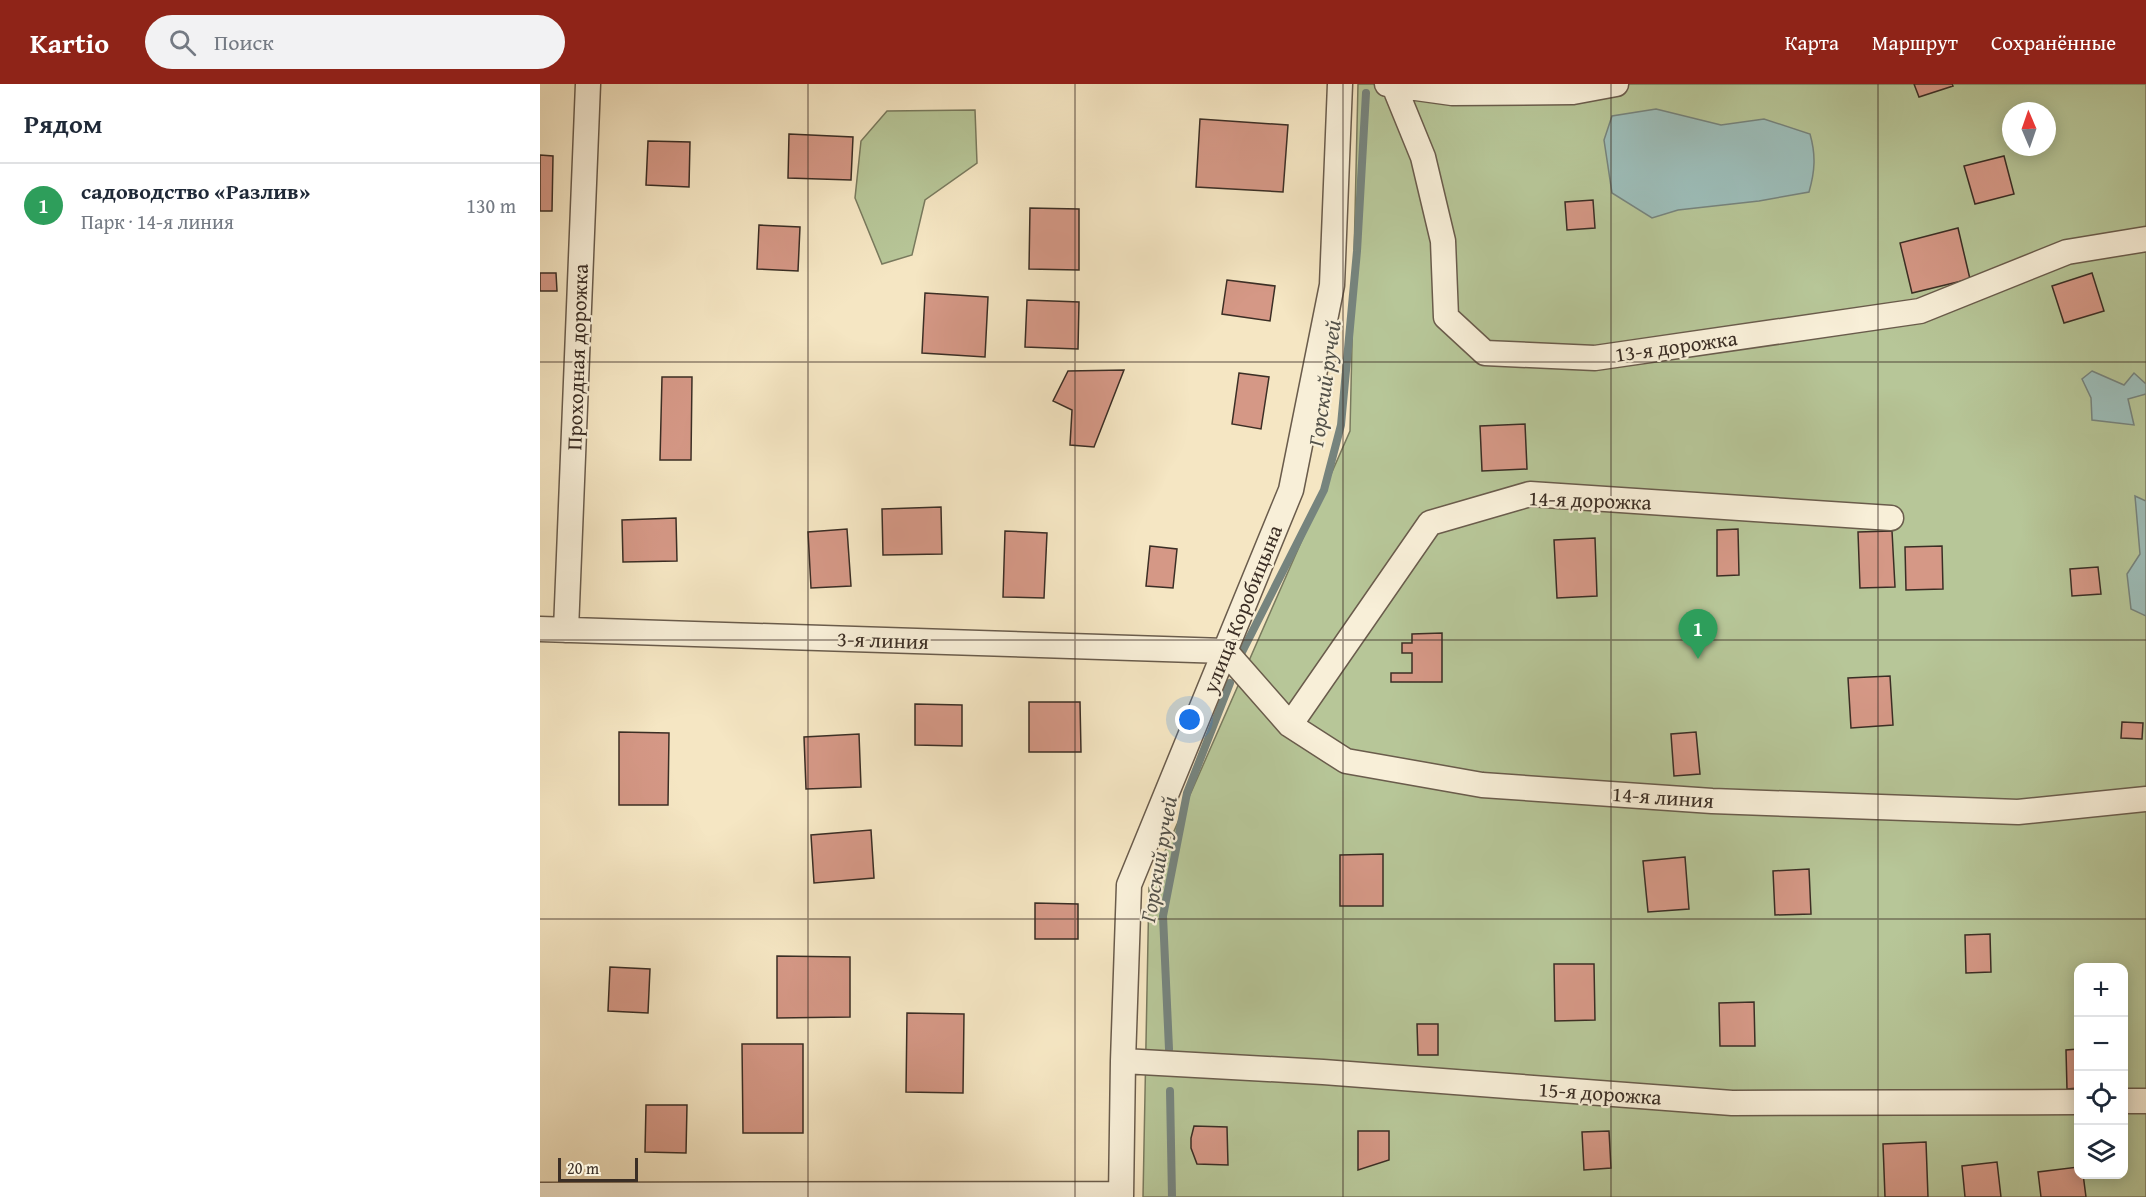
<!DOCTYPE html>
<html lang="ru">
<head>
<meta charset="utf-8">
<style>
	body { margin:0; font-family:"Gentium Book Plus",serif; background:#f2f2f3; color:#1f2937 }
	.controls { position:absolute; right:18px; bottom:18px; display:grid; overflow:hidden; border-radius:12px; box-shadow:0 3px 15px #0003 }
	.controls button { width:54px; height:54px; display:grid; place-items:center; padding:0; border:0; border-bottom:2px solid #e0e1e3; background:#fff; color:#1f2937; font:30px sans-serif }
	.compass { position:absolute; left:1462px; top:18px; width:54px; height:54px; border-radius:50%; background:#fff; box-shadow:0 3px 15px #0003; rotate:358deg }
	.scale { position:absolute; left:18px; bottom:15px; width:80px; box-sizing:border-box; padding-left:6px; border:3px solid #3b2e25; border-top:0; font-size:16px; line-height:21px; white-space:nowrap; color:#3b2e25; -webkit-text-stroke:4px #f8efd8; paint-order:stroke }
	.you { position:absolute; left:650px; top:636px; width:21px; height:21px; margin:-15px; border:4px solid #fff; border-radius:50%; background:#1a73e8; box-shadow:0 0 0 9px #1a73e833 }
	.badge { display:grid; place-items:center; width:39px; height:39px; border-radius:50%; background:#8f2418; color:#fff; font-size:20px; font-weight:700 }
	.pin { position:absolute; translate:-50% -50px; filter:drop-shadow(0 2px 3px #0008) }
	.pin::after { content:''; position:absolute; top:32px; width:21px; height:18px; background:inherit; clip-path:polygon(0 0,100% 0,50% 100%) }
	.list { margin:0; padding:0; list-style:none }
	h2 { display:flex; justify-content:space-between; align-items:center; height:78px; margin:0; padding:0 24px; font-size:26px }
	h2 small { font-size:20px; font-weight:400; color:#747a83 }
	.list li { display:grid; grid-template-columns:39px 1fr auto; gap:18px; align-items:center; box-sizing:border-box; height:84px; padding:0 24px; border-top:2px solid #e0e1e3 }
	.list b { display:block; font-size:22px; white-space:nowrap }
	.list p { margin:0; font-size:20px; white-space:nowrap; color:#747a83 }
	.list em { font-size:20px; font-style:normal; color:#747a83 }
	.icon { flex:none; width:33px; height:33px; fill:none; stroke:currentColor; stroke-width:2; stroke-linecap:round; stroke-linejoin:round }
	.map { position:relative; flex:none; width:1606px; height:1113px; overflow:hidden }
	header { display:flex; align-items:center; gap:36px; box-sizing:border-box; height:84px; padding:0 30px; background:#8f2418; color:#fff }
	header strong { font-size:28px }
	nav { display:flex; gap:33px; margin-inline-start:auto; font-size:21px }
	.search { width:420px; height:54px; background:#f2f2f3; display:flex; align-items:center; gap:15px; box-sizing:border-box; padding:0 21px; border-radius:33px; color:#747a83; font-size:22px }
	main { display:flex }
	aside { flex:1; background:#fff }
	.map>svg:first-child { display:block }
</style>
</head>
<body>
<header>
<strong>Kartio</strong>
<div class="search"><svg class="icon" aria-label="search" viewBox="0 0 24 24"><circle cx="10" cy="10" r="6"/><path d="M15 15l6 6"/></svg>Поиск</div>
<nav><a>Карта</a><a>Маршрут</a><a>Сохранённые</a></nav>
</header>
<main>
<aside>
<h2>Рядом<small></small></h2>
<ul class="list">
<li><span class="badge" style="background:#2e9e5b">1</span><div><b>садоводство «Разлив»</b><p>Парк · 14-я линия</p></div><em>130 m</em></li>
</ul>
</aside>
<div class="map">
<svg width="1606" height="1113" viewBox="0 0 1606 1113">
	<rect width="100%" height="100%" fill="#f5e6c3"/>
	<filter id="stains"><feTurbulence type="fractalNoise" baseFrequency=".00333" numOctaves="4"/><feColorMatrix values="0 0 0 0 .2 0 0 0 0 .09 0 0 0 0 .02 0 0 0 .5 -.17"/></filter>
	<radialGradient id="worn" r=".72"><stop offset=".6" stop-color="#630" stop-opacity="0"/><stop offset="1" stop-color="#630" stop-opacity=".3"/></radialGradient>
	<!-- green -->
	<path fill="#b7c698" stroke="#797a5e" stroke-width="1.5" fill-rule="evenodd" d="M818 0H1606V1113H603L609 804 810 347ZM1471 27H1507V63H1471ZM1538 884H1584V1090H1538Z
		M435 26 437 79 385 116 372 171 342 180 315 114 321 57 347 27Z"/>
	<!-- water -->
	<path fill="#9dbeba" stroke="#76847e" stroke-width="1.5" d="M1116 25 1181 41 1224 35 1270 50C1276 71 1275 87 1269 108L1219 117 1138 126 1112 134 1072 109 1064 56 1072 32Z
		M1552 287 1584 301 1594 289 1606 300V310L1588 315 1594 341 1552 336 1551 314 1542 295Z
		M1595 412 1606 417V532L1591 525 1587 490 1600 470Z"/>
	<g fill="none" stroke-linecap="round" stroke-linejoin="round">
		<!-- stream -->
		<path stroke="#76847e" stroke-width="8" d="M699 574 784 406 801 341 817 167 826 9
			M629 965 623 832 647 709 690 599
			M630 1007 632 1113"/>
	</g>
	<!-- building -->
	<path fill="#d59886" stroke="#3b2e25" stroke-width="1.5" d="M1374 0H1412L1413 2 1379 13Z
		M660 35 748 41 743 108 656 103Z
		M249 50 313 53 311 96 248 94Z
		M108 57 150 58 149 103 106 101Z
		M0 71 13 72 12 127H0Z
		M1464 72 1474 110 1435 120 1424 82Z
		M1053 116 1055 144 1027 146 1025 118Z
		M490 124 539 125V186L489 185Z
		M219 141 260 143 258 187 217 185Z
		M1418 144 1430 195 1372 209 1360 159Z
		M0 189H16L17 207H0Z
		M1552 189 1564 227 1524 239 1512 202Z
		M687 196 735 202 730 237 682 230Z
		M385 209 448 213 445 273 382 269Z
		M487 216 539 218 538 265 485 263Z
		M584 286 554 363 530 361 532 326 513 317 528 287Z
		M699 289 729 293 721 345 692 340Z
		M122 293H152L151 376H120Z
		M985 340 987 385 942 387 940 342Z
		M401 423 402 470 343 471 342 425Z
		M136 434 137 477 83 478 82 436Z
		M307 445 311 502 271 504 268 448Z
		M1198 445 1199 491 1177 492V446Z
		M465 447 507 449 504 514 463 513Z
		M1352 447 1355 503 1320 504 1318 448Z
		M1055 454 1057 512 1017 514 1014 456Z
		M610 462 637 465 633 504 606 502Z
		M1402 462 1403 505 1366 506 1365 463Z
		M1558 483 1561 510 1532 512 1530 485Z
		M902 549V598H851V589H872V569H862V559H872V550Z
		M1350 592 1353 641 1311 644 1308 594Z
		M489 618H540L541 668H489Z
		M375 620 422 621V662L375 661Z
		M1582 638 1603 639 1602 655 1581 654Z
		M79 648 129 649 128 721H79Z
		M1156 648 1160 690 1134 692 1131 650Z
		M319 650 321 703 266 705 264 653Z
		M331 746 334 794 274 799 271 751Z
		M843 770V822H800V771Z
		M1145 773 1149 825 1108 828 1103 777Z
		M1269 785 1271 830 1235 831 1233 787Z
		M495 819 538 820V855H495Z
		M1450 850 1451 888 1426 889 1425 851Z
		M237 872 310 873V933L237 934Z
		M1014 880H1054L1055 936 1015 937Z
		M70 883 110 885 108 929 68 927Z
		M1214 918 1215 962H1180L1179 919Z
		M367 929 424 930 423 1009 366 1008Z
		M877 940H898V971H878Z
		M202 960H263V1049H203Z
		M1538 965V1004L1527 1005 1526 966Z
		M106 1021H147L146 1069 105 1068Z
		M654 1042 687 1043 688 1081 657 1080 651 1064V1054Z
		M818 1047H849V1076L818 1086Z
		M1069 1047 1071 1084 1044 1086 1042 1048Z
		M1386 1058 1388 1113H1345L1343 1060Z
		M1457 1078 1461 1113H1425L1422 1082Z
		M1538 1083V1090H1543L1546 1113H1501L1498 1088Z"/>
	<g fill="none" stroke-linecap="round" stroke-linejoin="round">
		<!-- street casing -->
		<g stroke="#6a5c4c" stroke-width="27">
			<path id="street" d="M847 0 912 9 1033 8 1076 0
				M854 2 883 73 903 157 906 233 945 269 1055 274 1380 227 1527 168 1606 155
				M0 545 685 567 750 641 806 677 942 701 1172 717 1478 728 1606 715
				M26 546 48 0
				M750 641 890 439 990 410 1351 434
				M583 977 783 988 1192 1019 1538 1018
				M1584 1017H1606
				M0 1111 581 1110
				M581 1113 583 977 589 801 751 406 792 201 800 0"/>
		</g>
		<!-- street -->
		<use href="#street" stroke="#f8efd8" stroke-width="24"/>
	</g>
	<!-- grid -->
	<path fill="none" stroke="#3b2e25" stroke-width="1.5" stroke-opacity="0.55" d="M268 0V1113M535 0V1113M803 0V1113M1071 0V1113M1338 0V1113M0 278H1606M0 556H1606M0 835H1606"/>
	<g text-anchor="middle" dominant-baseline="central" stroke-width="4.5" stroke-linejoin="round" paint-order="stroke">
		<!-- street labels -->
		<g font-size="21" fill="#3b2e25" stroke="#f8efd8">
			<text transform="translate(1136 262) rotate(-8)">13-я дорожка</text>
			<text transform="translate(37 273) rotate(-88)">Проходная дорожка</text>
			<text transform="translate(1050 416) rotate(2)">14-я дорожка</text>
			<text transform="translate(702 525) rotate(-68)">улица Коробицына</text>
			<text transform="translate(343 556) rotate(2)">3-я линия</text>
			<text transform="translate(1123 713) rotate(4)">14-я линия</text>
			<text transform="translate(1060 1009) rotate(4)">15-я дорожка</text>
		</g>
		<!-- water labels -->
		<g font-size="22" font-style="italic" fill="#54524a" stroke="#f8efd8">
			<text transform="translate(784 299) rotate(-82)">Горский ручей</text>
			<text transform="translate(618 775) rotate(-80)">Горский ручей</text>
		</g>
	</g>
	<rect width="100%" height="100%" filter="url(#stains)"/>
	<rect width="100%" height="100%" fill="url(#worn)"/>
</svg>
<div class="controls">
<button>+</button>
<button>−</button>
<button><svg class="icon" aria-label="locate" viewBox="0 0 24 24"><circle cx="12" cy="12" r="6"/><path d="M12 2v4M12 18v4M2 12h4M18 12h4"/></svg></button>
<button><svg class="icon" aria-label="layers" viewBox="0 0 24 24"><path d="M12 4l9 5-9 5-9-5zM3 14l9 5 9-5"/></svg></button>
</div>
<svg class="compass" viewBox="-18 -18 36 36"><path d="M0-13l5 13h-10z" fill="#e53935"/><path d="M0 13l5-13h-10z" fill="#747a83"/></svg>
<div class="scale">20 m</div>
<div class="you"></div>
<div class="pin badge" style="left:1158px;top:575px;background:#2e9e5b">1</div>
</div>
</main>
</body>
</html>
